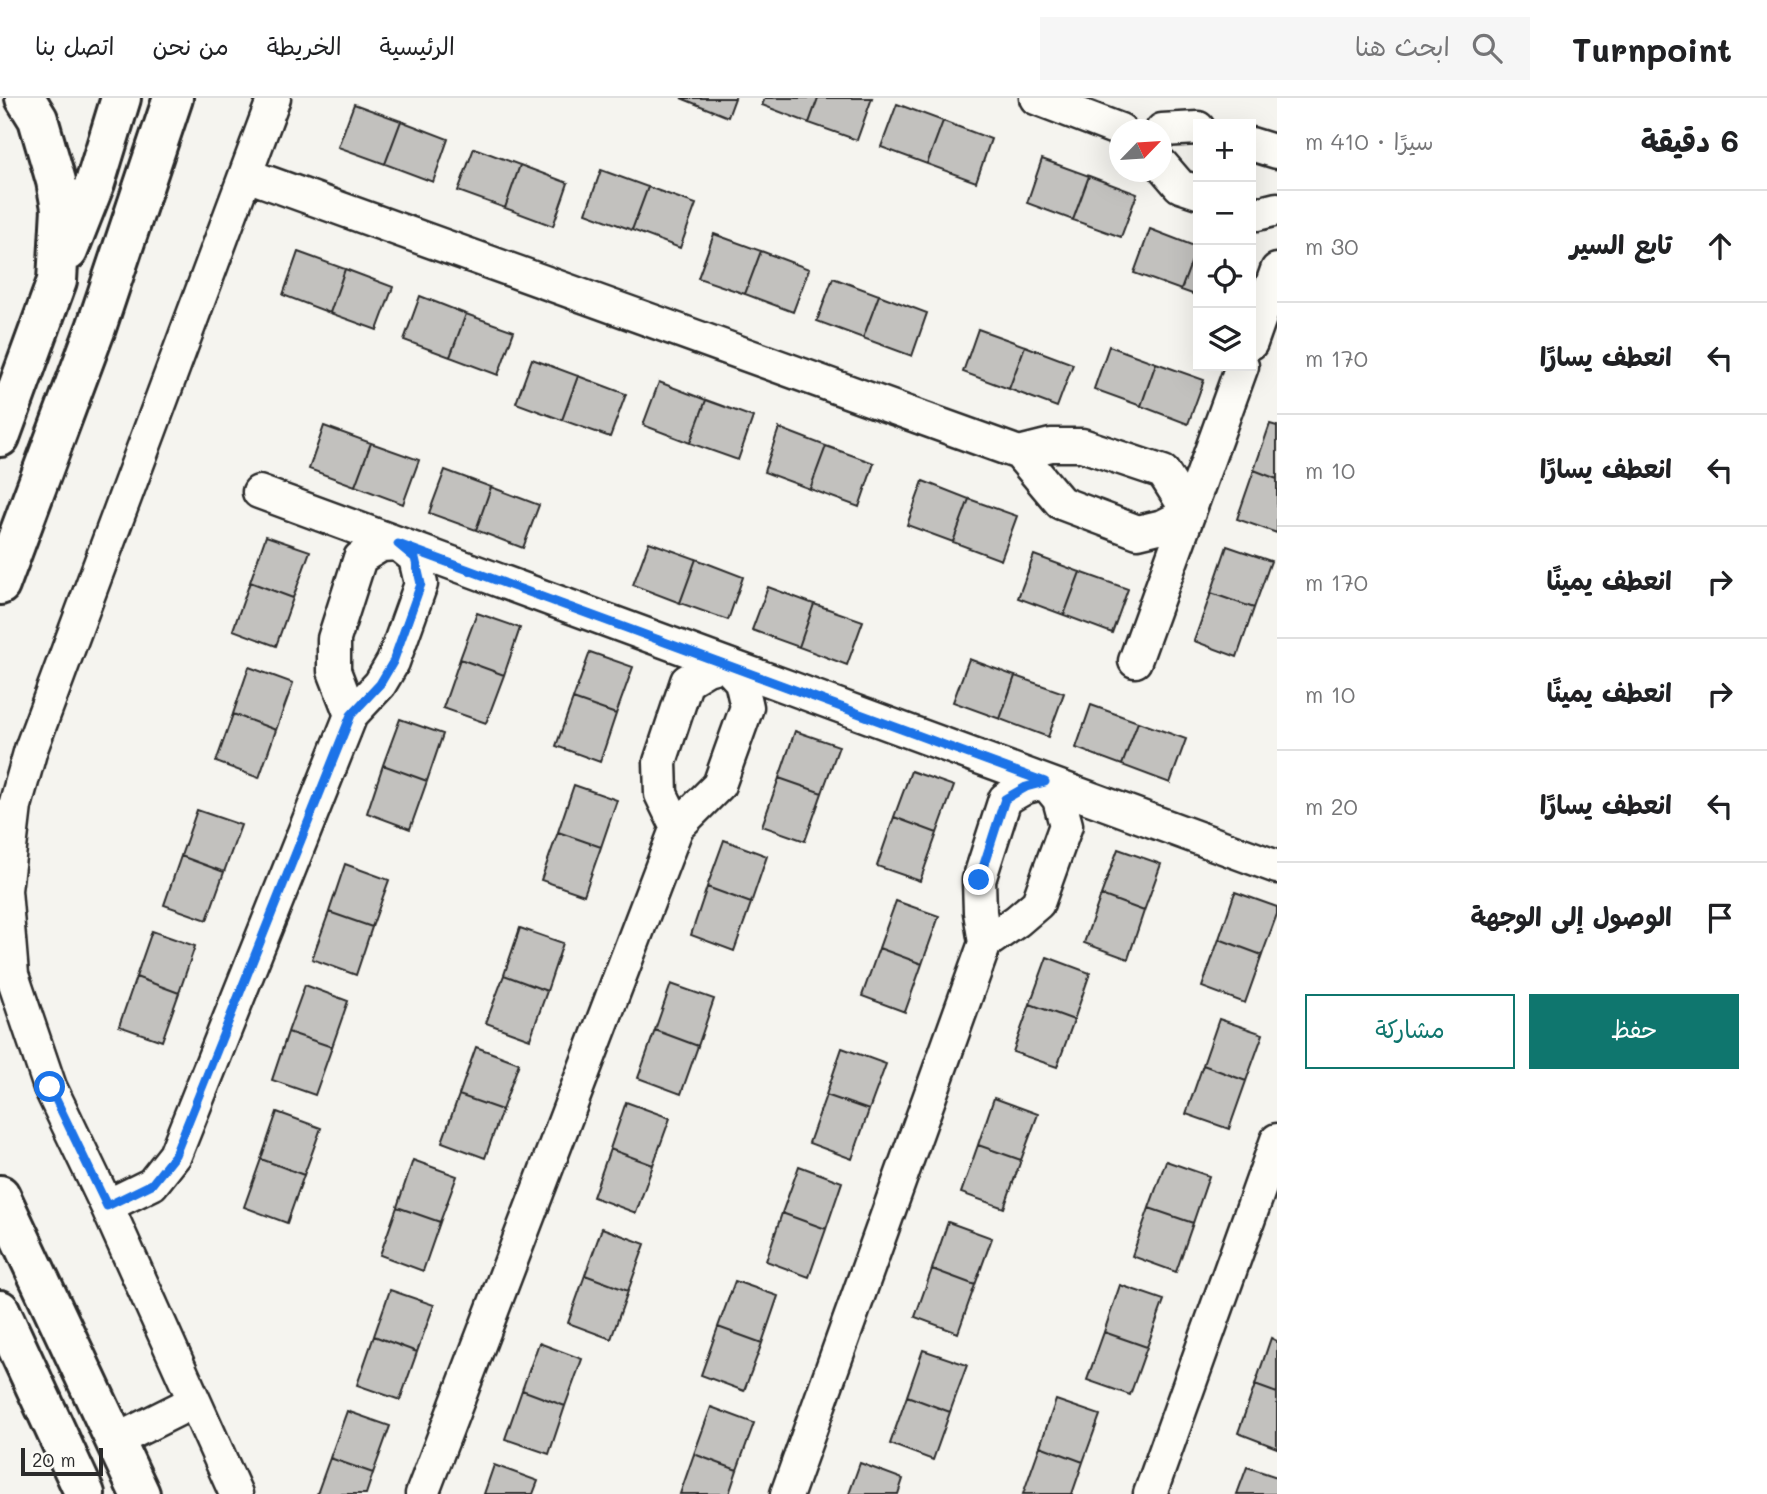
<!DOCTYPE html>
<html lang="ar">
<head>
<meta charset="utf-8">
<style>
	body { margin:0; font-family:Mali,"Playpen Sans Arabic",sans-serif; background:#f6f6f6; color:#202124; direction:rtl }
	.controls { position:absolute; right:21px; top:21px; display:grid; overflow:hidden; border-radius:0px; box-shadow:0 7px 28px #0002 }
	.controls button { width:63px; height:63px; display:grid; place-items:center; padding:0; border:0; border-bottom:2px solid #e0e0e0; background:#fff; color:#202124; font:35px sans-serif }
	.compass { position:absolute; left:1109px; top:21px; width:63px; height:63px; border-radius:50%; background:#fff; box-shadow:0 7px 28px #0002; rotate:65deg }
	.scale { position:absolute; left:21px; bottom:18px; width:82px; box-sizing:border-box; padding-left:7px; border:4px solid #2b2b2b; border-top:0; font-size:19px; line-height:24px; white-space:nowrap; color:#2b2b2b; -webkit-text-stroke:5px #fdfcf7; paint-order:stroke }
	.stop { position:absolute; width:21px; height:21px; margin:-16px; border:5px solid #1a73e8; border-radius:50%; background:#fff }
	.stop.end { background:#1a73e8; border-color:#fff; box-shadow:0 2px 7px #0008 }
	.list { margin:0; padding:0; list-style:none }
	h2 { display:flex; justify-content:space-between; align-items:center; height:91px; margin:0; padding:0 28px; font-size:30px }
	h2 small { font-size:23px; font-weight:400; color:#757577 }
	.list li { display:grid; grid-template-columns:46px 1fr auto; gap:21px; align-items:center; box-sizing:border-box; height:112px; padding:0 28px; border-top:2px solid #e0e0e0 }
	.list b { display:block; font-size:26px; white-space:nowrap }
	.list em { font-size:23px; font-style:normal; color:#757577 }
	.actions { display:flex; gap:14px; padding:21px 28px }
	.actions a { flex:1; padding:16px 0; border:2px solid #0f766e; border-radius:0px; text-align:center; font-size:24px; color:#0f766e }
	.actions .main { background:#0f766e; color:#fff }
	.icon { flex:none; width:38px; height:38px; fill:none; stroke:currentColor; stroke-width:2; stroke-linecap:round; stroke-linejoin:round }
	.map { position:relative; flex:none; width:1277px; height:1396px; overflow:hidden; direction:ltr }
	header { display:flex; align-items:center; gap:42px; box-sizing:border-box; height:98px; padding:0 35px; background:#fff; border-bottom:2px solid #e0e0e0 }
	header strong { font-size:33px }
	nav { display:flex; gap:38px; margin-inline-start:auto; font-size:24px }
	.search { width:490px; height:63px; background:#f6f6f6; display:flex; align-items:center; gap:18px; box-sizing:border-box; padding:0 24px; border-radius:0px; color:#757577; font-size:26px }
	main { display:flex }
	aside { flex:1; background:#fff }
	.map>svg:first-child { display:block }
</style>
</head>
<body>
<header>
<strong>Turnpoint</strong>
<div class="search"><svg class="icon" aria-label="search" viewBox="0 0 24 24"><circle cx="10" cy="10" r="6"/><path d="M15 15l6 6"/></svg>ابحث هنا</div>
<nav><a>الرئيسية</a><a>الخريطة</a><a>من نحن</a><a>اتصل بنا</a></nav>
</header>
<main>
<aside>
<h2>6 دقيقة<small>سيرًا · 410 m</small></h2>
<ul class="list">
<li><svg class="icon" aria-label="ahead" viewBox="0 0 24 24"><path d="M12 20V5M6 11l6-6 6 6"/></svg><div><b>تابع السير</b></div><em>30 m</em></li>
<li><svg class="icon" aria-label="left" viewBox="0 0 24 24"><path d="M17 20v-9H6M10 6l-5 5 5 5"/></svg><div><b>انعطف يسارًا</b></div><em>170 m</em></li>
<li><svg class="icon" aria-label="left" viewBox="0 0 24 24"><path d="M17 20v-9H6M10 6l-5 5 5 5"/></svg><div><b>انعطف يسارًا</b></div><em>10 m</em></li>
<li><svg class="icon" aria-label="right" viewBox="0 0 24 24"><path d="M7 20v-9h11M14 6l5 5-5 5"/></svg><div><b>انعطف يمينًا</b></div><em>170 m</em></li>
<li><svg class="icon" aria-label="right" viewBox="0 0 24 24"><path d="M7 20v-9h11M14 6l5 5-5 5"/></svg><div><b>انعطف يمينًا</b></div><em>10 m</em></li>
<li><svg class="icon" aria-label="left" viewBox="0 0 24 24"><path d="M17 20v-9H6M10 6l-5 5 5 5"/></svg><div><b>انعطف يسارًا</b></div><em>20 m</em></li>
<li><svg class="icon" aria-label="arrive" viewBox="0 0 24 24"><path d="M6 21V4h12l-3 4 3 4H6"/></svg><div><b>الوصول إلى الوجهة</b></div></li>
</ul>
<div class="actions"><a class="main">حفظ</a><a>مشاركة</a></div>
</aside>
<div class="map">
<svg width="1277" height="1396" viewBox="0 0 1277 1396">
	<rect width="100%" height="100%" fill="#f5f4ef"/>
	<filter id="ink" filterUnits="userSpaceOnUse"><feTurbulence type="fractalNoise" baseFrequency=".0143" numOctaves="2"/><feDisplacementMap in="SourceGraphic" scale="14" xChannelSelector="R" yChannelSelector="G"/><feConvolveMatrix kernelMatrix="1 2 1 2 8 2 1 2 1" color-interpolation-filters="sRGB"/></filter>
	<g filter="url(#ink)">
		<!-- building -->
		<path fill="#c2c1be" stroke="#2b2b2b" stroke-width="2" d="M681 0H735L728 19Z
			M765 0H818L809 25 762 7Z
			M818 0H872L857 42 809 25Z
			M354 6 401 23 385 66 338 49Z
			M897 6 943 23 927 66 881 49Z
			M401 23 448 41 433 84 385 66Z
			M943 23 991 41 976 84 927 66Z
			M474 50 520 67 505 110 458 93Z
			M1042 61 1089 78 1073 122 1027 105Z
			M520 67 568 85 553 128 505 110Z
			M601 72 648 89 632 132 586 115Z
			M1089 78 1137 96 1121 139 1073 122Z
			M648 89 696 106 680 150 632 132Z
			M1150 131 1197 149 1181 192 1134 175Z
			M714 136 761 153 745 196 698 180Z
			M1197 149H1198V198L1181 192Z
			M761 153 809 171 793 214 745 196Z
			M298 154 345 171 330 215 283 197Z
			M345 171 393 189 377 232 330 215Z
			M833 180 879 197 863 240 817 223Z
			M879 197 927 215 912 258 863 240Z
			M420 198 466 216 450 259 404 242Z
			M466 216 514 233 498 277 450 259Z
			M978 231 1025 248 1009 291 963 274Z
			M1025 248 1073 266 1057 309 1009 291Z
			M1109 248 1156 265 1141 308 1094 291Z
			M532 261 578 278 562 322 516 305Z
			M1156 265 1204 282 1188 326 1141 308Z
			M578 278 626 296 610 339 562 322Z
			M659 284 706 302 690 345 643 327Z
			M706 302 753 319 738 362 690 345Z
			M1270 326 1277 328V381L1254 372Z
			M324 328 371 345 355 388 309 371Z
			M779 330 826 348 810 391 764 374Z
			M371 345 419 362 403 406 355 388Z
			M826 348 874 365 859 409 810 391Z
			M445 372 491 389 476 432 429 415Z
			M1254 372 1277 381V435L1237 421Z
			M923 383 969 401 953 444 907 427Z
			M491 389 539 407 523 450 476 432Z
			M969 401 1017 418 1001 462 953 444Z
			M266 438 310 453 293 500 250 484Z
			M649 444 696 461 680 505 633 487Z
			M1227 448 1271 463 1254 510 1211 495Z
			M1034 457 1080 474 1064 517 1018 500Z
			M696 461 743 479 728 522 680 505Z
			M1080 474 1128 491 1112 535 1064 517Z
			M250 484 293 500 276 548 233 532Z
			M768 489 814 506 799 549 752 532Z
			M1211 495 1254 510 1237 559 1194 543Z
			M814 506 863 523 847 567 799 549Z
			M477 515 520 530 504 577 460 561Z
			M590 554 633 569 616 616 573 601Z
			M460 561 504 577 486 625 443 610Z
			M969 561 1015 578 1000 621 953 604Z
			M249 569 293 585 276 632 233 616Z
			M1015 578 1064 595 1048 639 1000 621Z
			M573 601 616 616 600 664 556 648Z
			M1091 607 1138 624 1122 667 1076 650Z
			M233 616 276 632 259 680 216 664Z
			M400 621 443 636 427 683 383 667Z
			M1138 624 1186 641 1170 685 1122 667Z
			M795 633 839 648 822 695 779 680Z
			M383 667 427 683 410 731 367 715Z
			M911 673 954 688 937 735 894 719Z
			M779 680 822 695 805 743 762 728Z
			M574 687 617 702 601 749 558 734Z
			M197 712 241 727 224 774 181 758Z
			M894 719 937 735 920 783 877 768Z
			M558 734 601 749 584 797 541 782Z
			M724 742 767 758 751 805 707 789Z
			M1118 751 1161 766 1144 813 1101 797Z
			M181 758 224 774 207 822 164 807Z
			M345 766 389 782 372 829 329 814Z
			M707 789 751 805 734 853 691 837Z
			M1235 794 1277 809V816L1262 857 1219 841Z
			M1101 797 1144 813 1128 861 1084 845Z
			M896 803 939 818 922 866 879 850Z
			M329 814 372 829 356 877 312 861Z
			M520 830 563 845 547 893 504 877Z
			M152 833 195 848 179 895 136 879Z
			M1219 841 1262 857 1245 905 1202 889Z
			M879 850 922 866 905 914 862 898Z
			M1047 859 1090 875 1074 922 1030 906Z
			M504 877 547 893 530 941 486 925Z
			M136 879 179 895 162 943 119 928Z
			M671 886 714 901 698 948 655 932Z
			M305 887 348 903 332 949 288 934Z
			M1030 906 1074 922 1057 969 1013 954Z
			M1219 921 1263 936 1246 983 1203 967Z
			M655 932 698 948 681 996 638 980Z
			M288 934 332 949 315 997 272 982Z
			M476 949 519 965 502 1012 459 997Z
			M842 950 886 966 869 1012 826 997Z
			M1203 967 1246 983 1229 1031 1186 1016Z
			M459 997 502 1012 485 1060 442 1044Z
			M826 997 869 1012 852 1061 809 1045Z
			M994 1000 1038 1016 1021 1062 978 1047Z
			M626 1004 670 1020 653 1067 610 1051Z
			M277 1014 321 1030 304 1077 261 1061Z
			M978 1047 1021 1062 1004 1110 961 1095Z
			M610 1051 653 1067 636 1115 593 1099Z
			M261 1061 304 1077 287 1125 244 1109Z
			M413 1062 457 1078 440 1124 397 1109Z
			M1166 1063 1209 1078 1193 1125 1149 1110Z
			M799 1068 842 1084 826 1131 782 1115Z
			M397 1109 440 1124 423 1173 380 1157Z
			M1149 1110 1193 1125 1176 1174 1132 1158Z
			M782 1115 826 1131 809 1179 766 1163Z
			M948 1124 992 1140 975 1187 932 1171Z
			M602 1130 645 1146 628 1193 585 1177Z
			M932 1171 975 1187 958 1235 915 1219Z
			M585 1177 628 1193 611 1241 568 1225Z
			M735 1183 778 1198 762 1245 718 1229Z
			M1120 1187 1164 1202 1147 1249 1104 1234Z
			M390 1192 434 1207 417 1254 374 1238Z
			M718 1229 762 1245 744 1293 701 1277Z
			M1104 1234 1147 1249 1130 1297 1087 1282Z
			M374 1238 417 1254 400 1302 357 1287Z
			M1271 1240 1277 1243V1295L1255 1287Z
			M539 1245 582 1261 565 1308 522 1292Z
			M923 1252 967 1267 950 1314 907 1298Z
			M1255 1287 1277 1295V1350L1238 1335Z
			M522 1292 565 1308 549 1356 505 1341Z
			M907 1298 950 1314 933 1362 890 1346Z
			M1056 1302 1100 1317 1083 1364 1040 1348Z
			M711 1309 754 1325 737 1372 694 1356Z
			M347 1313 390 1328 373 1375 330 1360Z
			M1040 1348 1083 1364 1072 1396H1023Z
			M694 1356 737 1372 729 1396H680Z
			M330 1360 373 1375 366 1396H317Z
			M860 1365 903 1381 898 1396H849Z
			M494 1367 538 1383 533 1396H484Z
			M1247 1369 1277 1379V1396H1237Z"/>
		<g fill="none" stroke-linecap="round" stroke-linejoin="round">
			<!-- minor casing -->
			<g stroke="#2b2b2b" stroke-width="37">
				<path id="minor" d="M1036 0 1120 32
					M1162 32 1198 30
					M1251 46 1277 54
					M1162 67 1180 88 1198 94
					M247 77 1019 355 1061 405 1138 434 1163 428 1189 415 1163 374 1082 347H1051L1019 355
					M1251 113 1257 116 1277 111
					M1251 245 1277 172
					M259 394 1277 769
					M1135 563 1242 268
					M107 1108 152 1086 175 1057 351 617 380 586 393 564 421 486 415 460 398 446 381 447 360 460 334 541V573L351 617
					M115 1343 193 1304
					M236 1396 107 1108 50 989 12 877 5 792 15 708 31 651 274 0
					M422 1396 677 729 719 687 747 609 741 583 725 566 707 571 687 583 660 664 661 696 677 729
					M787 1396 985 845 980 814 979 782 1005 701 1026 689 1045 684 1059 701 1066 727 1038 805 1017 823 985 845
					M1150 1396 1277 1042"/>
			</g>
			<!-- major casing -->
			<g stroke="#2b2b2b" stroke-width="44">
				<path id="major" d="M68 153 95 85 121 0
					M0 339 57 183 61 110 56 83 38 21 25 0
					M0 487 96 230 173 0
					M0 1097 140 1396
					M0 1212 85 1396"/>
			</g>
			<!-- minor -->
			<use href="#minor" stroke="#fdfcf7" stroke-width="32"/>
			<!-- major -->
			<use href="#major" stroke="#fdfcf7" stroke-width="38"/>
		</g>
	</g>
	<g fill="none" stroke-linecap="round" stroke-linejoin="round" filter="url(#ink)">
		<!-- route -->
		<path stroke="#1a73e8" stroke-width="9" d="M50 989 107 1108 152 1086 175 1057 351 617 380 586 393 564 421 486 415 460 398 446 1045 684 1026 689 1005 701 979 782"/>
	</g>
</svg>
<div class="controls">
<button>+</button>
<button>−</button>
<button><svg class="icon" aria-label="locate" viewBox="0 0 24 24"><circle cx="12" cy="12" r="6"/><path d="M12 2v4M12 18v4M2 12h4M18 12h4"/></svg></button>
<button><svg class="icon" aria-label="layers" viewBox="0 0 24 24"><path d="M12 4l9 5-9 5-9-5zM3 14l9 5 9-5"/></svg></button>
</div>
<svg class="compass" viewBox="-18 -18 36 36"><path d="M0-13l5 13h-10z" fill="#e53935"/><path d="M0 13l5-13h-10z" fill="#757577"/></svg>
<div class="scale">20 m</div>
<div class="stop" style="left:50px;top:989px"></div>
<div class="stop end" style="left:979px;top:782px"></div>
</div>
</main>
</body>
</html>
